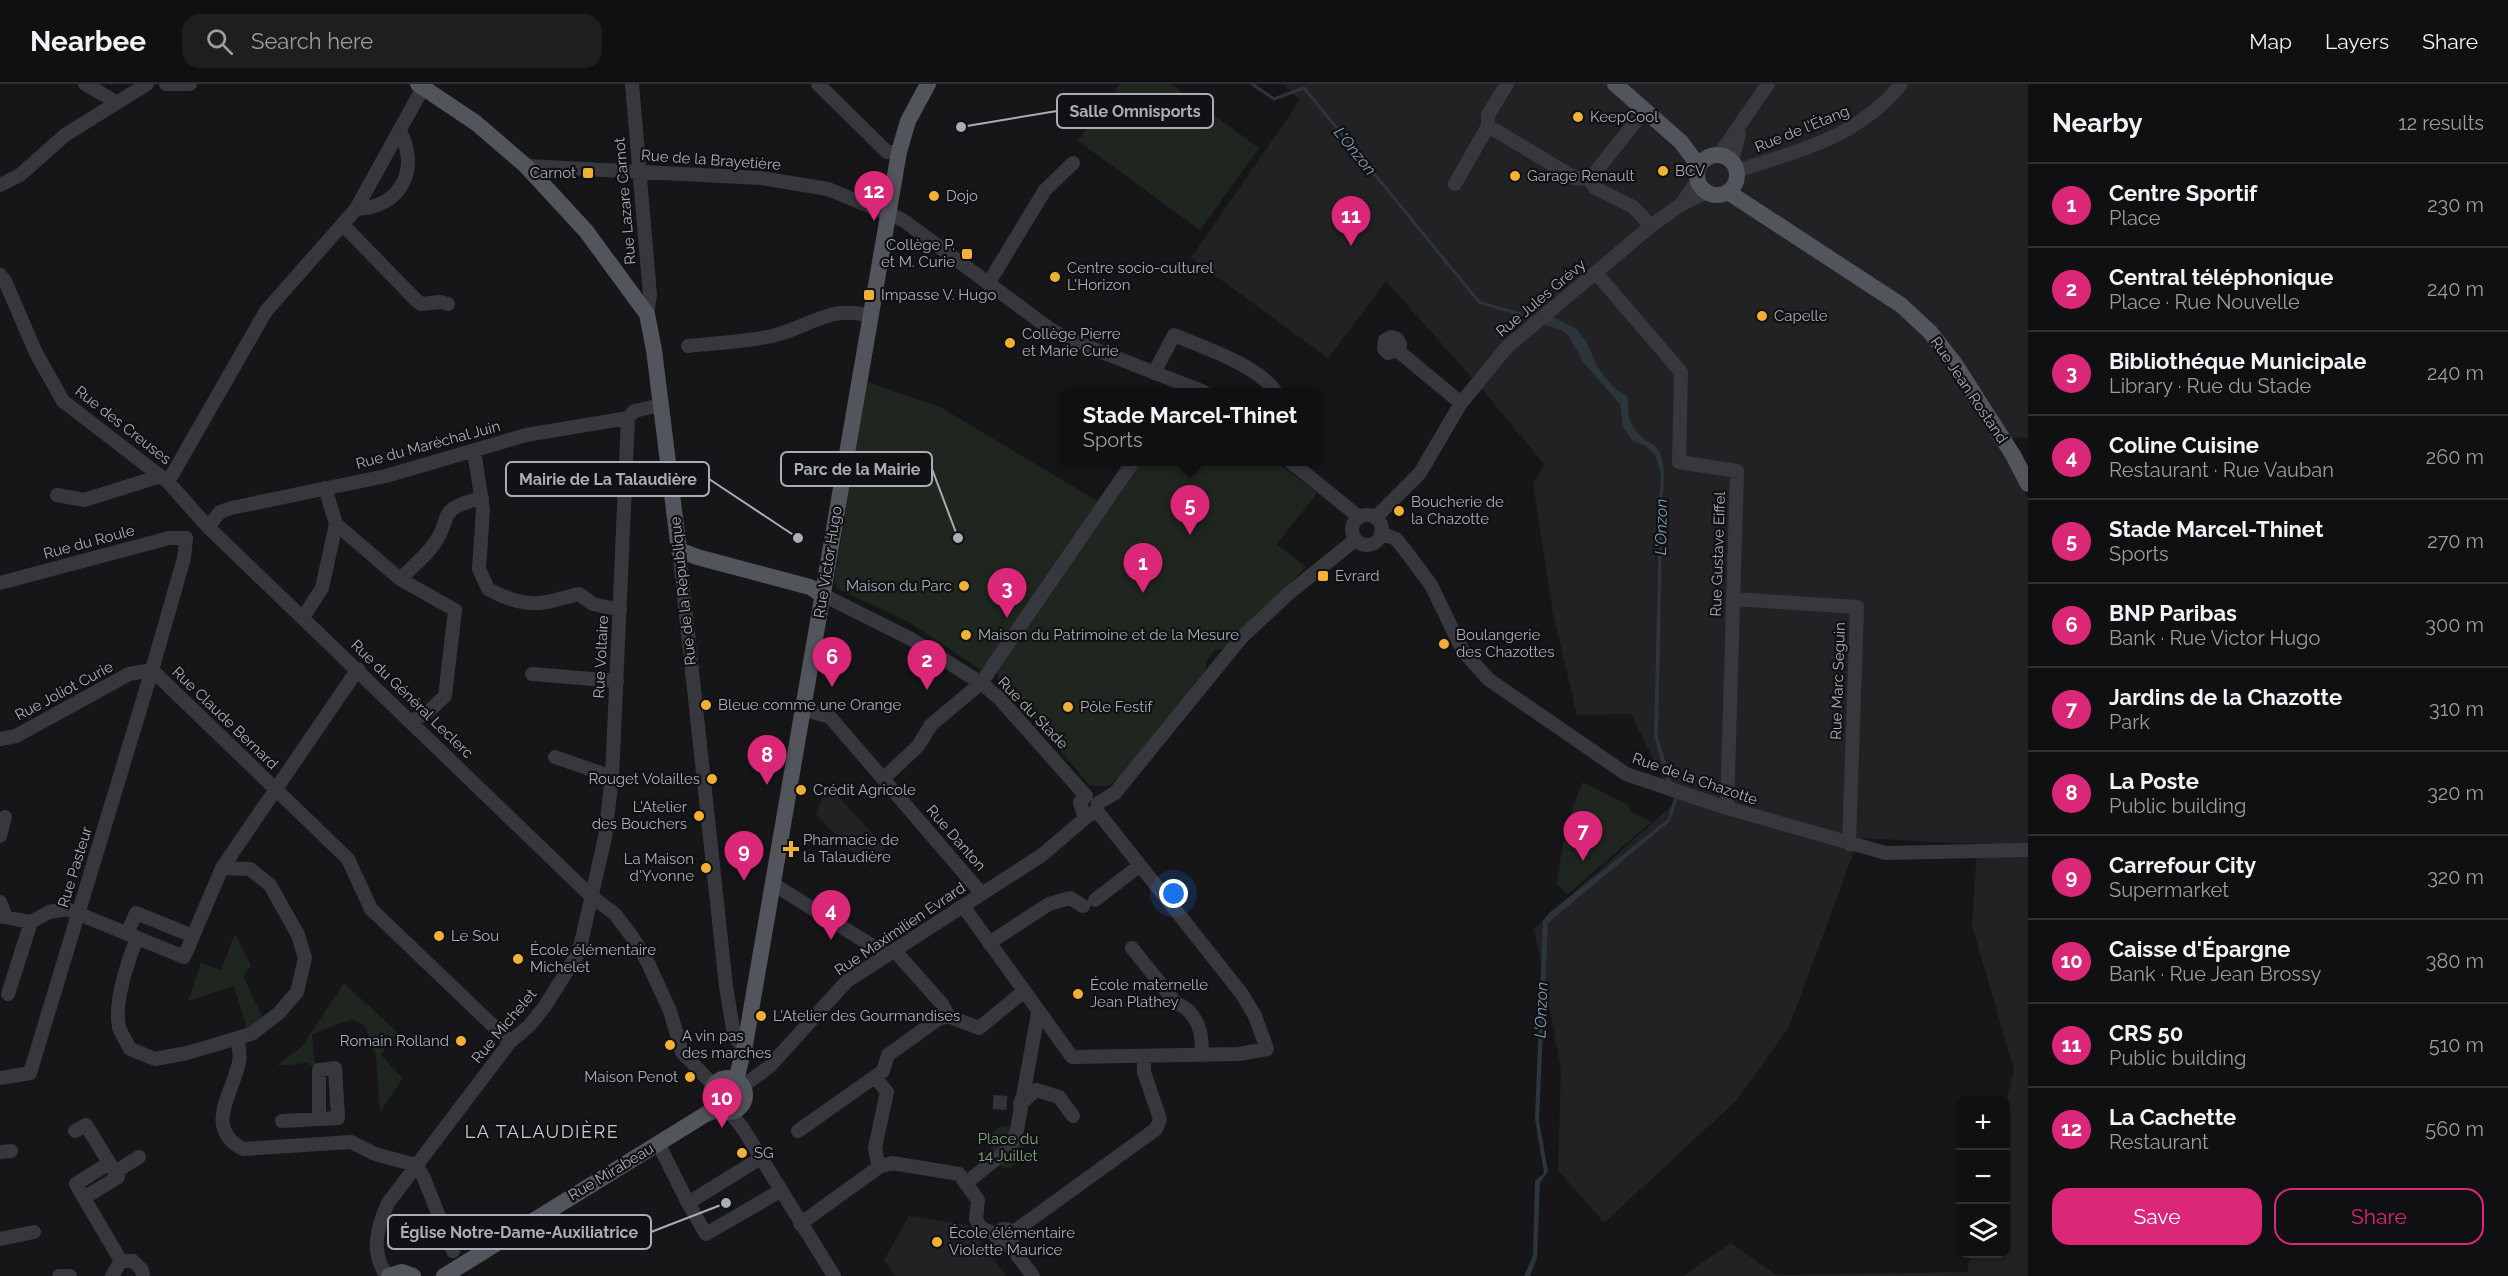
<!DOCTYPE html>
<html lang="en">
<head>
<meta charset="utf-8">
<style>
	body { margin:0; font-family:Raleway,sans-serif; background:#1e1e20; color:#f1f3f6 }
	.controls { position:absolute; right:18px; bottom:18px; display:grid; overflow:hidden; border-radius:12px; box-shadow:0 2px 4px #0004 }
	.controls button { width:54px; height:54px; display:grid; place-items:center; padding:0; border:0; border-bottom:2px solid #303032; background:#101012; color:#f1f3f6; font:30px sans-serif }
	.you { position:absolute; left:1174px; top:810px; width:21px; height:21px; margin:-15px; border:4px solid #fff; border-radius:50%; background:#1a73e8; box-shadow:0 0 0 9px #1a73e833 }
	.badge { display:grid; place-items:center; width:39px; height:39px; border-radius:50%; background:#db2777; color:#fff; font-size:20px; font-weight:700 }
	.pin { position:absolute; translate:-50% -50px; filter:drop-shadow(0 2px 3px #0008) }
	.pin::after { content:''; position:absolute; top:32px; width:21px; height:18px; background:inherit; clip-path:polygon(0 0,100% 0,50% 100%) }
	.popup { position:absolute; left:1058px; top:304px; width:264px; height:78px; box-sizing:border-box; display:grid; place-content:center; border-radius:12px; background:#101012; filter:drop-shadow(0 2px 4px #0005); font-size:20px; white-space:nowrap; color:#9c9d9f }
	.popup b { font-size:22px; color:#f1f3f6 }
	.popup::after { content:''; position:absolute; left:50%; top:100%; margin-left:-12px; border:12px solid transparent; border-top-color:#101012 }
	.list { margin:0; padding:0; list-style:none }
	h2 { display:flex; justify-content:space-between; align-items:center; height:78px; margin:0; padding:0 24px; font-size:26px }
	h2 small { font-size:20px; font-weight:400; color:#9c9d9f }
	.list li { display:grid; grid-template-columns:39px 1fr auto; gap:18px; align-items:center; box-sizing:border-box; height:84px; padding:0 24px; border-top:2px solid #303032 }
	.list b { display:block; font-size:22px; white-space:nowrap }
	.list p { margin:0; font-size:20px; white-space:nowrap; color:#9c9d9f }
	.list em { font-size:20px; font-style:normal; color:#9c9d9f }
	.actions { display:flex; gap:12px; padding:18px 24px }
	.actions a { flex:1; padding:14px 0; border:2px solid #db2777; border-radius:18px; text-align:center; font-size:21px; color:#db2777 }
	.actions .main { background:#db2777; color:#fff }
	.icon { flex:none; width:33px; height:33px; fill:none; stroke:currentColor; stroke-width:2; stroke-linecap:round; stroke-linejoin:round }
	.map { position:relative; flex:none; width:2028px; height:1192px; overflow:hidden }
	header { display:flex; align-items:center; gap:36px; box-sizing:border-box; height:84px; padding:0 30px; background:#101012; border-bottom:2px solid #303032 }
	header strong { font-size:28px }
	nav { display:flex; gap:33px; margin-inline-start:auto; font-size:21px }
	.search { width:420px; height:54px; background:#1e1e20; display:flex; align-items:center; gap:15px; box-sizing:border-box; padding:0 21px; border-radius:18px; color:#9c9d9f; font-size:22px }
	main { display:flex }
	aside { flex:1; background:#101012 }
	.map>svg:first-child { display:block }
</style>
</head>
<body>
<header>
<strong>Nearbee</strong>
<div class="search"><svg class="icon" aria-label="search" viewBox="0 0 24 24"><circle cx="10" cy="10" r="6"/><path d="M15 15l6 6"/></svg>Search here</div>
<nav><a>Map</a><a>Layers</a><a>Share</a></nav>
</header>
<main>
<div class="map">
<svg width="2028" height="1192" viewBox="0 0 2028 1192">
	<rect width="100%" height="100%" fill="#161618"/>
	<!-- built -->
	<path fill="#222225" d="M1283 0H2028V353L2002 355 2028 414V1192H1683L1731 1159 1776 1191 1967 1188 1971 1170H2006V1022L2014 985 1972 842 1977 760 1859 754 1789 943 1738 1015 1604 1139 1558 1086 1561 984 1534 844 1675 719 1631 630 1577 631 1553 529 1533 400 1544 380 1481 304 1386 197 1328 274 1191 174 1300 16Z
		M831 704 885 764 865 782 816 730 824 709Z
		M909 1132 968 1141 1006 1192H896L884 1176Z"/>
	<!-- green -->
	<path fill="#1e261f" d="M1120 0H1171L1259 64 1200 146 1078 57Z
		M867 298 940 323 1099 418 1005 558 981 586 907 537 838 505 834 499Z
		M1137 378H1277L1317 409 1277 460 1306 483 1225 565 1215 566 1206 578V585L1128 685 1109 702H1090L1016 614 999 599 997 588Z
		M1583 698 1628 721 1630 727 1651 738 1568 810 1557 801C1562 759 1566 738 1583 698Z
		M235 850 251 882 243 892 263 934 247 945 234 902 188 917 201 879 221 886Z
		M344 899 397 948 381 971 403 994 380 1028 376 974 365 942 353 935 312 950 314 977 319 986 307 979 277 982 302 962Z
		M1000 1042 1020 1043 1025 1061 1023 1074 1011 1084H1003L991 1065 992 1049Z"/>
	<!-- water -->
	<path fill="#2c353c" d="M1553 233 1575 244 1586 257 1598 284 1613 303 1627 312C1629 321 1627 333 1632 341 1649 370 1664 349 1664 396L1655 371 1646 362 1633 357 1623 343 1620 320 1583 278 1569 252 1562 246 1545 241 1548 234Z
		M1660 403 1663 407 1658 653 1672 699 1667 698 1654 652Z
		M1674 714 1678 715 1670 737 1548 839 1539 1036 1548 1087 1540 1099 1537 1174 1530 1192H1524L1533 1172 1535 1097 1544 1089 1535 1035 1543 837 1549 829 1668 735Z"/>
	<g fill="none" stroke-linecap="round" stroke-linejoin="round">
		<!-- stream -->
		<path stroke="#2c353c" stroke-width="3" d="M1252 0 1274 15 1304 4 1479 218 1529 233
			M1662 408V390"/>
		<!-- minor-tunnel -->
		<path stroke="#333438" stroke-width="14" stroke-dasharray="14 7" stroke-linecap="butt" d="M993 1018 1020 1020"/>
		<!-- minor -->
		<path stroke="#37383d" stroke-width="14" d="M85 0 116 18
			M166 0H190
			M632 0 650 211 647 230
			M818 0 887 68H899
			M1488 42 1575 94 1590 95 1595 104 1633 123 1651 142
			M1719 71 1768 0
			M1732 78 1739 50
			M526 82 761 94 828 105 903 136 1050 245 1066 254 1204 308
			M1737 87C1799 66 1858 54 1901 0
			M1590 95 1645 26
			M1455 100 1488 42V31L1507 0
			M0 101 20 91 65 51 147 0
			M1682 119 1698 96
			M356 125C401 124 420 85 400 47
			M343 141 417 217 421 220 440 218 448 220
			M1596 189 1681 288 1679 378 1737 387 1727 724
			M0 191 5 197 36 269 63 317 168 398 208 443 591 812 615 830 633 854 648 879 670 927 682 968 714 1002
			M988 200 1045 106 1073 79
			M688 262C715 259 745 258 772 252 811 243 828 220 871 232
			M1397 266 1388 269 1384 265 1385 256 1391 253 1397 255 1400 260 1397 266 1461 319
			M1154 289 1174 251C1205 264 1257 281 1276 308
			M474 367 483 425 479 485 488 505C526 525 538 521 579 510L593 520 620 526
			M1291 378 1359 433
			M168 398 266 227 356 125 425 0
			M57 411 84 416 161 392
			M1352 446a15 15 0 1 1 30 0a15 15 0 1 1-30 0Z
			M1375 434 1420 389 1461 319 1507 263 1651 142 1680 121 1707 108
			M336 440 400 495 455 526 445 612 428 628 411 637
			M208 443 220 428 231 424 386 392 526 351 628 334 634 327 661 321
			M1381 449 1396 455 1405 466 1431 501 1463 567 1488 595 1626 690 1727 724 1886 769 2028 766
			M679 466 726 902 734 951 744 966
			M400 495C410 485 422 475 431 464 456 434 431 426 482 414
			M0 499 169 454H186
			M821 510 911 555 981 599 999 614 1086 712
			M1733 515 1857 523 1849 760
			M304 532 322 504 336 440 325 404
			M532 590 617 597
			M802 625 830 633 982 810
			M0 655 16 652 129 590 152 586 184 474 186 454
			M555 673 612 693
			M883 695 918 662 931 641 981 599 1133 378
			M1086 712 1080 718 1083 729 1092 730 1097 727 1098 719 1115 709 1241 554 1288 510 1355 456
			M0 752 5 733
			M773 800 887 871
			M1095 816 1139 782
			M0 818 6 833
			M963 822 1072 973 1239 970 1267 965 1255 932 1242 910 1097 727
			M0 832 31 838 49 828 67 825 184 873 222 784 358 585
			M127 850 136 829 193 852
			M137 854C128 877 114 918 119 943 121 950 127 958 130 965L155 975 187 969 238 954 253 949 279 929 297 908 305 874 298 851 270 801 250 785 222 784
			M989 859 1049 820 1070 814 1083 822
			M1132 864 1176 919C1197 927 1204 950 1201 971
			M894 866 942 920 948 932 979 944 1023 908
			M8 910 31 838
			M238 954C238 961 241 971 239 978 233 1009 203 1044 243 1065L351 1058 375 1070 416 1081
			M875 993 887 1008 875 1064 879 1083
			M0 994 30 989 152 586 348 775 371 825 510 958
			M743 1002 770 982 847 897 1042 771 1089 731
			M1020 1020 1036 1006 1059 1013 1073 1032
			M729 1028 742 1043 834 1192
			M282 1037 338 1034 335 984 319 986V1035
			M75 1047 86 1041 118 1093 84 1114 121 1177
			M798 1047 883 987 888 971 938 935 948 932
			M658 1059 688 1119
			M0 1068 11 1067
			M761 1074 688 1119 706 1150 780 1107
			M416 1081 423 1092 453 1167
			M115 1088 139 1073
			M966 1099 1011 1063 1017 1046 1038 929
			M84 1114 76 1100 109 1079
			M800 1140 879 1083 892 1079 959 1090 978 1116 976 1135 981 1144 998 1151
			M997 1153a8 8 0 1 1 16 0a8 8 0 1 1-16 0Z
			M1012 1149 1156 1045 1160 1035 1144 988V972
			M0 1155 34 1148
			M1009 1160 1033 1192
			M59 1192H70
			M112 1192 121 1177H133L142 1186 143 1192
			M387 1192C370 1168 377 1143 388 1119L510 958 530 941 545 922 579 868 605 753 612 693 628 334"/>
		<!-- major -->
		<path stroke="#53555c" stroke-width="16" d="M418 0 476 39 526 82 586 147 647 230 654 266 679 466 697 473 810 503 821 510
			M1615 0 1681 58 1699 82
			M1697 91a20 20 0 1 1 40 0a20 20 0 1 1-40 0Z
			M1728 108 1901 221 1930 248 1955 280 2013 371 2028 400
			M711 1011a17 17 0 1 1 34 0a17 17 0 1 1-34 0Z
			M736 996 745 961 899 68 908 37 928 0
			M389 1192 402 1188 413 1192
			M444 1192 706 1030 718 1025"/>
	</g>
	<!-- markers -->
	<g fill="#f2b134" stroke="#111113" stroke-width="2">
		<circle cx="1578" cy="33" r="6"/>
		<circle cx="1663" cy="87" r="6"/>
		<rect x="582" y="83" width="12" height="12" rx="3"/>
		<circle cx="1515" cy="92" r="6"/>
		<circle cx="934" cy="112" r="6"/>
		<rect x="961" y="164" width="12" height="12" rx="3"/>
		<circle cx="1055" cy="193" r="6"/>
		<rect x="863" y="205" width="12" height="12" rx="3"/>
		<circle cx="1762" cy="232" r="6"/>
		<circle cx="1010" cy="259" r="6"/>
		<circle cx="1399" cy="427" r="6"/>
		<rect x="1317" y="486" width="12" height="12" rx="3"/>
		<circle cx="964" cy="502" r="6"/>
		<circle cx="966" cy="551" r="6"/>
		<circle cx="1444" cy="560" r="6"/>
		<circle cx="706" cy="621" r="6"/>
		<circle cx="1068" cy="623" r="6"/>
		<circle cx="712" cy="695" r="6"/>
		<circle cx="801" cy="706" r="6"/>
		<circle cx="699" cy="732" r="6"/>
		<path d="M788 756h6v6h6v6h-6v6h-6v-6h-6v-6h6z"/>
		<circle cx="706" cy="784" r="6"/>
		<circle cx="439" cy="852" r="6"/>
		<circle cx="518" cy="875" r="6"/>
		<circle cx="1078" cy="910" r="6"/>
		<circle cx="761" cy="932" r="6"/>
		<circle cx="461" cy="957" r="6"/>
		<circle cx="670" cy="961" r="6"/>
		<circle cx="690" cy="993" r="6"/>
		<circle cx="742" cy="1069" r="6"/>
		<circle cx="937" cy="1158" r="6"/>
	</g>
	<g text-anchor="middle" dominant-baseline="central" stroke-width="4.5" stroke-linejoin="round" paint-order="stroke">
		<!-- poi labels -->
		<g font-size="15" fill="#a8adb8" stroke="#111113" text-anchor="start">
			<text x="1590" y="33">KeepCool</text>
			<text x="1675" y="87">BCV</text>
			<text x="576" y="89" text-anchor="end">Carnot</text>
			<text x="1527" y="92">Garage Renault</text>
			<text x="946" y="112">Dojo</text>
			<text x="955" y="161" text-anchor="end">Collège P.<tspan x="955" dy="17">et M. Curie</tspan></text>
			<text x="1067" y="184">Centre socio-culturel<tspan x="1067" dy="17">L'Horizon</tspan></text>
			<text x="881" y="211">Impasse V. Hugo</text>
			<text x="1774" y="232">Capelle</text>
			<text x="1022" y="250">Collège Pierre<tspan x="1022" dy="17">et Marie Curie</tspan></text>
			<text x="1411" y="418">Boucherie de<tspan x="1411" dy="17">la Chazotte</tspan></text>
			<text x="1335" y="492">Evrard</text>
			<text x="952" y="502" text-anchor="end">Maison du Parc</text>
			<text x="978" y="551">Maison du Patrimoine et de la Mesure</text>
			<text x="1456" y="551">Boulangerie<tspan x="1456" dy="17">des Chazottes</tspan></text>
			<text x="718" y="621">Bleue comme une Orange</text>
			<text x="1080" y="623">Pôle Festif</text>
			<text x="700" y="695" text-anchor="end">Rouget Volailles</text>
			<text x="813" y="706">Crédit Agricole</text>
			<text x="687" y="723" text-anchor="end">L'Atelier<tspan x="687" dy="17">des Bouchers</tspan></text>
			<text x="803" y="756">Pharmacie de<tspan x="803" dy="17">la Talaudière</tspan></text>
			<text x="694" y="775" text-anchor="end">La Maison<tspan x="694" dy="17">d'Yvonne</tspan></text>
			<text x="451" y="852">Le Sou</text>
			<text x="530" y="866">École élémentaire<tspan x="530" dy="17">Michelet</tspan></text>
			<text x="1090" y="901">École maternelle<tspan x="1090" dy="17">Jean Plathey</tspan></text>
			<text x="773" y="932">L'Atelier des Gourmandises</text>
			<text x="682" y="952">A vin pas<tspan x="682" dy="17">des marches</tspan></text>
			<text x="449" y="957" text-anchor="end">Romain Rolland</text>
			<text x="678" y="993" text-anchor="end">Maison Penot</text>
			<text x="754" y="1069">SG</text>
			<text x="949" y="1149">École élémentaire<tspan x="949" dy="17">Violette Maurice</tspan></text>
		</g>
		<!-- street labels -->
		<g font-size="15" fill="#a8adb8" stroke="#111113">
			<text transform="translate(1802 45) rotate(-22)">Rue de l'Étang</text>
			<text transform="translate(711 76) rotate(4)">Rue de la Brayetière</text>
			<text transform="translate(625 117) rotate(-95)">Rue Lazare Carnot</text>
			<text transform="translate(1541 214) rotate(-40)">Rue Jules Grévy</text>
			<text transform="translate(1969 306) rotate(56)">Rue Jean Rostand</text>
			<text transform="translate(123 341) rotate(38)">Rue des Creuses</text>
			<text transform="translate(428 361) rotate(-15)">Rue du Maréchal Juin</text>
			<text transform="translate(89 458) rotate(-15)">Rue du Roule</text>
			<text transform="translate(1718 470) rotate(-88)">Rue Gustave Eiffel</text>
			<text transform="translate(828 478) rotate(-81)">Rue Victor Hugo</text>
			<text transform="translate(683 507) rotate(-96)">Rue de la République</text>
			<text transform="translate(601 573) rotate(-87)">Rue Voltaire</text>
			<text transform="translate(1838 597) rotate(-88)">Rue Marc Seguin</text>
			<text transform="translate(64 607) rotate(-28)">Rue Joliot Curie</text>
			<text transform="translate(412 615) rotate(44)">Rue du Général Leclerc</text>
			<text transform="translate(1033 629) rotate(46)">Rue du Stade</text>
			<text transform="translate(225 634) rotate(44)">Rue Claude Bernard</text>
			<text transform="translate(1695 695) rotate(19)">Rue de la Chazotte</text>
			<text transform="translate(956 754) rotate(49)">Rue Danton</text>
			<text transform="translate(75 783) rotate(-73)">Rue Pasteur</text>
			<text transform="translate(900 845) rotate(-34)">Rue Maximilien Evrard</text>
			<text transform="translate(504 942) rotate(-50)">Rue Michelet</text>
			<text transform="translate(611 1088) rotate(-31)">Rue Mirabeau</text>
		</g>
		<!-- park labels -->
		<g font-size="15" fill="#7fa381" stroke="#111113">
			<text x="1008" y="1055">Place du<tspan x="1008" dy="17">14 Juillet</tspan></text>
		</g>
		<!-- water labels -->
		<g font-size="16" font-style="italic" fill="#7f9bb3" stroke="#111113">
			<text transform="translate(1355 67) rotate(51)">L'Onzon</text>
			<text transform="translate(1661 443) rotate(-89)">L'Onzon</text>
			<text transform="translate(1541 926) rotate(-88)">L'Onzon</text>
		</g>
		<!-- quarter labels -->
		<g font-size="18" letter-spacing="1.5" fill="#c9ccd4" stroke="#111113">
			<text x="542" y="1047">LA TALAUDIÈRE</text>
		</g>
	</g>
	<!-- callouts -->
	<path fill="none" stroke="#a8adb8" stroke-width="2" d="M961 43L1057 27M958 454L932 385M798 454L709 395M726 1119L651 1148"/>
	<g fill="#a8adb8" stroke="#111113" stroke-width="2">
		<circle cx="961" cy="43" r="6"/>
		<circle cx="958" cy="454" r="6"/>
		<circle cx="798" cy="454" r="6"/>
		<circle cx="726" cy="1119" r="6"/>
	</g>
	<g fill="#111113" stroke="#a8adb8" stroke-width="2">
		<rect x="1057" y="10" width="156" height="34" rx="6"/>
		<rect x="781" y="368" width="151" height="34" rx="6"/>
		<rect x="506" y="378" width="203" height="34" rx="6"/>
		<rect x="388" y="1131" width="263" height="34" rx="6"/>
	</g>
	<g font-size="16" text-anchor="middle" font-weight="bold" fill="#a8adb8">
		<text x="1135" y="33">Salle Omnisports</text>
		<text x="857" y="391">Parc de la Mairie</text>
		<text x="608" y="401">Mairie de La Talaudière</text>
		<text x="519" y="1154">Église Notre-Dame-Auxiliatrice</text>
	</g>
</svg>
<div class="controls">
<button>+</button>
<button>−</button>
<button><svg class="icon" aria-label="layers" viewBox="0 0 24 24"><path d="M12 4l9 5-9 5-9-5zM3 14l9 5 9-5"/></svg></button>
</div>
<div class="you"></div>
<div class="pin badge" style="left:1143px;top:509px">1</div>
<div class="pin badge" style="left:927px;top:606px">2</div>
<div class="pin badge" style="left:1007px;top:534px">3</div>
<div class="pin badge" style="left:831px;top:856px">4</div>
<div class="pin badge" style="left:1190px;top:451px">5</div>
<div class="popup"><b>Stade Marcel-Thinet</b>Sports</div>
<div class="pin badge" style="left:832px;top:603px">6</div>
<div class="pin badge" style="left:1583px;top:777px">7</div>
<div class="pin badge" style="left:767px;top:701px">8</div>
<div class="pin badge" style="left:744px;top:797px">9</div>
<div class="pin badge" style="left:722px;top:1044px">10</div>
<div class="pin badge" style="left:1351px;top:162px">11</div>
<div class="pin badge" style="left:874px;top:137px">12</div>
</div>
<aside>
<h2>Nearby<small>12 results</small></h2>
<ul class="list">
<li><span class="badge">1</span><div><b>Centre Sportif</b><p>Place</p></div><em>230 m</em></li>
<li><span class="badge">2</span><div><b>Central téléphonique</b><p>Place · Rue Nouvelle</p></div><em>240 m</em></li>
<li><span class="badge">3</span><div><b>Bibliothéque Municipale</b><p>Library · Rue du Stade</p></div><em>240 m</em></li>
<li><span class="badge">4</span><div><b>Coline Cuisine</b><p>Restaurant · Rue Vauban</p></div><em>260 m</em></li>
<li><span class="badge">5</span><div><b>Stade Marcel-Thinet</b><p>Sports</p></div><em>270 m</em></li>
<li><span class="badge">6</span><div><b>BNP Paribas</b><p>Bank · Rue Victor Hugo</p></div><em>300 m</em></li>
<li><span class="badge">7</span><div><b>Jardins de la Chazotte</b><p>Park</p></div><em>310 m</em></li>
<li><span class="badge">8</span><div><b>La Poste</b><p>Public building</p></div><em>320 m</em></li>
<li><span class="badge">9</span><div><b>Carrefour City</b><p>Supermarket</p></div><em>320 m</em></li>
<li><span class="badge">10</span><div><b>Caisse d'Épargne</b><p>Bank · Rue Jean Brossy</p></div><em>380 m</em></li>
<li><span class="badge">11</span><div><b>CRS 50</b><p>Public building</p></div><em>510 m</em></li>
<li><span class="badge">12</span><div><b>La Cachette</b><p>Restaurant</p></div><em>560 m</em></li>
</ul>
<div class="actions"><a class="main">Save</a><a>Share</a></div>
</aside>
</main>
</body>
</html>
